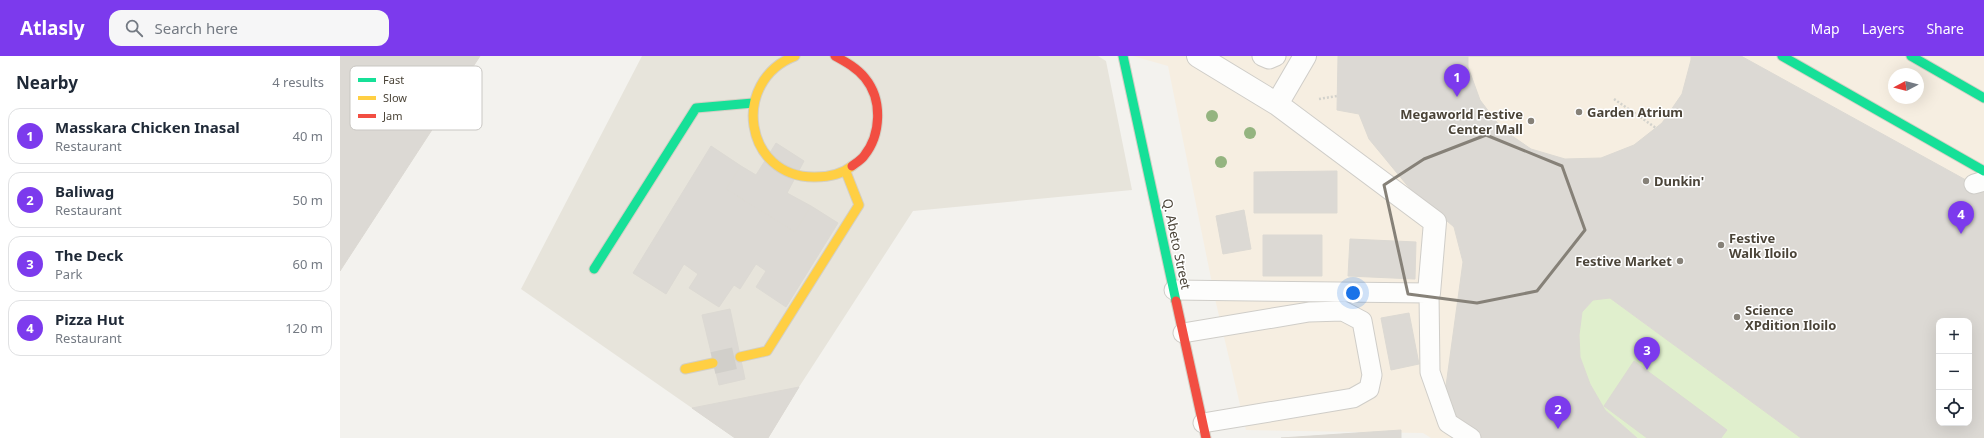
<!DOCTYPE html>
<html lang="en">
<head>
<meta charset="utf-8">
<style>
	body { margin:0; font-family:"Noto Sans",sans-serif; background:#f6f6f7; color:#1f2937 }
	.controls { position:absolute; right:12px; bottom:12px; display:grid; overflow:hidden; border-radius:8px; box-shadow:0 4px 16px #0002 }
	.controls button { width:36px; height:36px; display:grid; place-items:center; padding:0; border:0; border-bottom:1px solid #e0e1e3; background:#fff; color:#1f2937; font:20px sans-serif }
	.compass { position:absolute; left:1548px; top:12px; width:36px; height:36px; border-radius:50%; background:#fff; box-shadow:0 4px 16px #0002; rotate:263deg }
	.you { position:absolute; left:1013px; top:237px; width:14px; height:14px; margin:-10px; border:3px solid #fff; border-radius:50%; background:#1a73e8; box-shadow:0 0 0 6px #1a73e833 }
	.badge { display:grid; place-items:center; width:26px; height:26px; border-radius:50%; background:#7c3aed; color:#fff; font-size:13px; font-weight:700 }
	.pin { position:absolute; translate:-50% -33px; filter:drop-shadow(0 1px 2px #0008) }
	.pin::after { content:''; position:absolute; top:21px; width:14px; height:12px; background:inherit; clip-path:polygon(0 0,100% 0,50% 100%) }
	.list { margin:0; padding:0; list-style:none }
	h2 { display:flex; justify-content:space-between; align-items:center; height:52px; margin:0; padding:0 16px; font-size:17px }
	h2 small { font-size:13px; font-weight:400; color:#747a83 }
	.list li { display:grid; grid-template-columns:26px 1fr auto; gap:12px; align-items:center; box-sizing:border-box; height:56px; margin:0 8px 8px; padding:0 8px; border:1px solid #e0e1e3; border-radius:12px }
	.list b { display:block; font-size:15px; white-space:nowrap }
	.list p { margin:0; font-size:13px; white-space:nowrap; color:#747a83 }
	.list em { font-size:13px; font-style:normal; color:#747a83 }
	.icon { flex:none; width:22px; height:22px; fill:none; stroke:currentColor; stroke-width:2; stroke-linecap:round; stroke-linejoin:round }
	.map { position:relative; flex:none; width:1644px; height:382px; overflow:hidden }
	header { display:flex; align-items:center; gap:24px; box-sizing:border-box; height:56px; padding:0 20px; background:#7c3aed; color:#fff }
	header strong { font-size:19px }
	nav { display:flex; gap:22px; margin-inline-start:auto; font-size:14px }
	.search { width:280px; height:36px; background:#f6f6f7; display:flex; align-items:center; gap:10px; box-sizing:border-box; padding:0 14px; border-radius:12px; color:#747a83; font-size:15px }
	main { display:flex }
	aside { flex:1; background:#fff }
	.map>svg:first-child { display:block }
</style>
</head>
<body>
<header>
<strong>Atlasly</strong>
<div class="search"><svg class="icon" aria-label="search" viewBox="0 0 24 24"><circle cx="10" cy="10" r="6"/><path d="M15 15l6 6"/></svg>Search here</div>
<nav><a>Map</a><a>Layers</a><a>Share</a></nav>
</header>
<main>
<aside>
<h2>Nearby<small>4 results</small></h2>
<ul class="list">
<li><span class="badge">1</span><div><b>Masskara Chicken Inasal</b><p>Restaurant</p></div><em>40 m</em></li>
<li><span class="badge">2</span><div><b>Baliwag</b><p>Restaurant</p></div><em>50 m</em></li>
<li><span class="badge">3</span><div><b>The Deck</b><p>Park</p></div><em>60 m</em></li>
<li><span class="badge">4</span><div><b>Pizza Hut</b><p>Restaurant</p></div><em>120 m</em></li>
</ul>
</aside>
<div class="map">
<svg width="1644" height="382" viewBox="0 0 1644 382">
	<rect width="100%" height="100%" fill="#f3f2ee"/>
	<!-- residential -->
	<path fill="#e7e4db" d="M302 0H758L766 5 792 134 573 155 459 331 428 382H395L181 233Z"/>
	<!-- commercial -->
	<path fill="#f6eee1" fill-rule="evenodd" d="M793 0H1644V382H1091L1083 377 906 374 876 247 828 10ZM1554 18H1578V42H1554ZM1599 265H1629V367H1599Z"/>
	<!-- green -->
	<path fill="#e0efcd" d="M1270 242 1461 382H1297L1265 354 1250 328 1240 301 1239 279 1242 256 1253 244Z"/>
	<!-- building -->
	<path fill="#dcd9d4" stroke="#dcd9d3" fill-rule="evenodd" d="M0 0H140L0 215Z
		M998 0H1401L1644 134V382H1461L1270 242 1253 244 1242 256 1239 279 1240 301 1250 328 1265 354 1297 382H1140L1102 359 1123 206 1114 171 1071 134 1029 83 1019 58 997 54ZM1599 265H1629V367H1599Z
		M1128 0H1351V4L1342 38 1322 67 1294 89 1261 102 1225 103 1191 93 1162 73 1140 44 1128 11Z
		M436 87 464 105 447 137 471 150 455 176 386 133 401 110 416 119Z
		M371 90 401 110 386 133 455 176 471 150 498 167 446 251 416 231 426 215 416 208 400 233 394 229 379 251 349 232 358 218 344 208 326 238 293 217Z
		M997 115V157H914V116Z
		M904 154 911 193 883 198 876 160Z
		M923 179H982V220H923Z
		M1010 183 1076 186 1075 223 1008 220Z
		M390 253 405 323 379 329 362 259Z
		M1069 257 1079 308 1051 314 1041 262Z
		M1294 305 1387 374 1381 382H1307L1264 350Z
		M459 331 428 382H395L352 352Z
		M1061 374V382H941Z"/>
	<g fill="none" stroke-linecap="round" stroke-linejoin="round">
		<!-- secondary-tunnel -->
		<path stroke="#d1cfca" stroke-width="22" stroke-dasharray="22 11" stroke-linecap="butt" d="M373 307 400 301"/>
		<!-- lane casing -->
		<g stroke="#cfcdc8" stroke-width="21">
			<path id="lane" d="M922 0 929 3 936 0
				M1634 128 1644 125
				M834 234 1089 237 1090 316 1108 367 1131 382
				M843 277 969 256 1003 255 1022 265 1032 319 1029 333 1013 342 863 367"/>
		</g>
		<!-- street casing -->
		<g stroke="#cfcdc8" stroke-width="24">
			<path id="street" d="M858 0 937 48 1095 166 1089 237
				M937 48 965 0"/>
		</g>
		<!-- fast casing -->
		<g stroke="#d3cfc4" stroke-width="11">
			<path id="fast" d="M783 0 836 245
				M1442 0 1644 115
				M1571 0 1644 42
				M254 213 356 52 413 47"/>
		</g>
		<!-- slow casing -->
		<g stroke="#d3cfc4" stroke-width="11">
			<path id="slow" d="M455 0C390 25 404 122 475 121 488 121 502 118 512 110
				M400 301 427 295 519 149 506 116
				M345 313 373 307"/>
		</g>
		<!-- jam casing -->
		<g stroke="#d3cfc4" stroke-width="11">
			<path id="jam" d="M495 0C506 6 517 12 525 22 543 44 541 79 524 100 521 104 516 107 512 110
				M836 245 866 382"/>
		</g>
		<!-- path -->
		<path stroke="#d3d2cc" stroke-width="2.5" stroke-dasharray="2 2" stroke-linecap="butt" d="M979 43 997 40
			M1274 43 1316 72"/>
		<!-- lane -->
		<use href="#lane" stroke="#fdfdfc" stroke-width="19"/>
		<!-- street -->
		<use href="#street" stroke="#fdfdfc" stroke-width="22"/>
		<!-- fast -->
		<use href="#fast" stroke="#16e098" stroke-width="9"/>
		<!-- slow -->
		<use href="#slow" stroke="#ffcf43" stroke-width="9"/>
		<!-- jam -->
		<use href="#jam" stroke="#f24e42" stroke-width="9"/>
	</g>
	<!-- trees -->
	<g fill="#94b480">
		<circle cx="872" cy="60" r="6"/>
		<circle cx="910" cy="77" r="6"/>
		<circle cx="881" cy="106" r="6"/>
	</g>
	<!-- marked area -->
	<path fill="none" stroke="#868178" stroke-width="3" stroke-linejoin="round" d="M1146 79 1222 110 1245 174 1197 235 1137 247 1068 238 1044 129 1084 103Z"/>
	<!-- markers -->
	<g fill="#868178" stroke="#fff" stroke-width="1.5">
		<circle cx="1239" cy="56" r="4"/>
		<circle cx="1191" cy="65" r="4"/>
		<circle cx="1306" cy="125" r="4"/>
		<circle cx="1381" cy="189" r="4"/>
		<circle cx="1340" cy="205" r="4"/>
		<circle cx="1397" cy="261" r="4"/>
	</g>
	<g text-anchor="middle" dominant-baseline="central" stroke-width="3" stroke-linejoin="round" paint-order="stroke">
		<!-- poi labels -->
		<g font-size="13" font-weight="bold" fill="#4b4438" stroke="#fff" text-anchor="start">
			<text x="1247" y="56">Garden Atrium</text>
			<text x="1183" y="58" text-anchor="end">Megaworld Festive<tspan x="1183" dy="15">Center Mall</tspan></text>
			<text x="1314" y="125">Dunkin'</text>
			<text x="1389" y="182">Festive<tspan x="1389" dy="15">Walk Iloilo</tspan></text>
			<text x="1332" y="205" text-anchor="end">Festive Market</text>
			<text x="1405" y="254">Science<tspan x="1405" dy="15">XPdition Iloilo</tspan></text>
		</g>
		<!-- street labels -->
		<g font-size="13" fill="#4b4438" stroke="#fff">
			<text transform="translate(837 188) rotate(78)">Q. Abeto Street</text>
		</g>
	</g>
	<!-- legend -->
	<rect x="10" y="10" width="132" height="64" rx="6" fill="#fff" stroke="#c9c7c3" stroke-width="1"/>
	<rect x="18" y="22" width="18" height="4" fill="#16e098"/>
	<rect x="18" y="40" width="18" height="4" fill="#ffcf43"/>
	<rect x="18" y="58" width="18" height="4" fill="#f24e42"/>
	<g font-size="11" fill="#4b4438">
		<text x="43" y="28">Fast</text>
		<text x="43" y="46">Slow</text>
		<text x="43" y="64">Jam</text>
	</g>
</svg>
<div class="controls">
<button>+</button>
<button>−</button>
<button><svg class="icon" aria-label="locate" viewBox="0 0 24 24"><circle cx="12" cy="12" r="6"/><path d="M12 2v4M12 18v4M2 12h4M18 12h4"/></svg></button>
</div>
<svg class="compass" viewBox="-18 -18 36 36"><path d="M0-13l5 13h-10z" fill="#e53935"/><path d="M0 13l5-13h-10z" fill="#747a83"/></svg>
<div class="you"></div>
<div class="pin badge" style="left:1117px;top:41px">1</div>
<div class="pin badge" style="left:1218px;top:373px">2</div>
<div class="pin badge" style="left:1307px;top:314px">3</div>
<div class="pin badge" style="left:1621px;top:178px">4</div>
</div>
</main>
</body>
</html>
